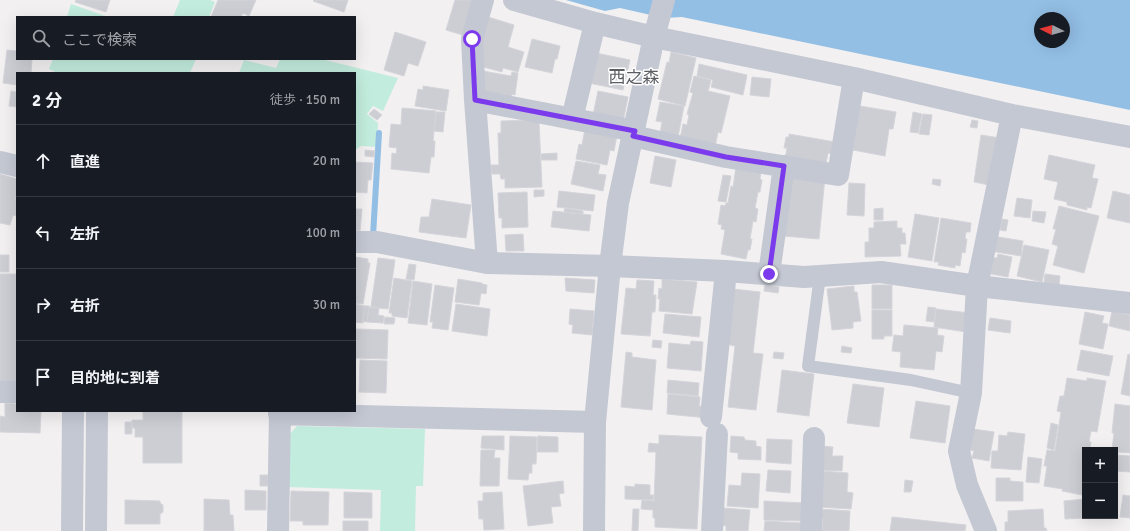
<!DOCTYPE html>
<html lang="ja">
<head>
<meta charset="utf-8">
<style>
	body { margin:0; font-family:Signika,"Noto Sans JP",sans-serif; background:#20242c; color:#f1f3f6 }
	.controls { position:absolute; right:12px; bottom:12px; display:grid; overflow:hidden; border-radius:0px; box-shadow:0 4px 16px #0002 }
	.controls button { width:36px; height:36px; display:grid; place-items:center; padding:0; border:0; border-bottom:1px solid #363941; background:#171b24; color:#f1f3f6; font:20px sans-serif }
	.compass { position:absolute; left:1034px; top:12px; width:36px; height:36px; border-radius:50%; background:#171b24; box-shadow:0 4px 16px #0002; rotate:275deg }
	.stop { position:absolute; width:12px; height:12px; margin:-9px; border:3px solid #7c3aed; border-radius:50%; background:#fff }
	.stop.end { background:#7c3aed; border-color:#fff; box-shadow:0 1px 4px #0008 }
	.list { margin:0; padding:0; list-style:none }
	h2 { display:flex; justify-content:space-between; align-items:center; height:52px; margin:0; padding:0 16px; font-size:17px }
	h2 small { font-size:13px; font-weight:400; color:#9ea1a6 }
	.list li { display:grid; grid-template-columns:26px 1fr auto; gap:12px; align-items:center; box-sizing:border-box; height:72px; padding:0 16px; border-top:1px solid #363941 }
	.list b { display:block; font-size:15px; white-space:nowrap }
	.list em { font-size:13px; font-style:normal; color:#9ea1a6 }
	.icon { flex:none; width:22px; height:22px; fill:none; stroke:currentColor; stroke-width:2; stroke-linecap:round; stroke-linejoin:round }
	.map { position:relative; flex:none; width:1130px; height:531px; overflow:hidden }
	.search { position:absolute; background:#171b24; box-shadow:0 4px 16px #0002; left:16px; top:16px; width:340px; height:44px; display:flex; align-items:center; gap:10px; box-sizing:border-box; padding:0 14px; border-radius:0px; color:#9ea1a6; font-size:15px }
	.panel { position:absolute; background:#171b24; box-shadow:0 4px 16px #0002; left:16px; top:72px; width:340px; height:340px; border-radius:0px }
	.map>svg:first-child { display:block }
</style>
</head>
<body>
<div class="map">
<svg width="1130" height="531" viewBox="0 0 1130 531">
	<rect width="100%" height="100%" fill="#f2f0f0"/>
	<!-- green -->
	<path fill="#c2ecdd" d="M180 0H210L215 2 209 17H173Z
		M71 4 108 17H67Z
		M53 59H196L190 73H57L49 69Z
		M280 59H321L398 78 383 111 373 106 367 114 378 123 377 147 361 146 355 150V73H239L244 60 276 68Z
		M297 426 425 429 423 486H416L415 531H380L381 490 288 487 289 435Z"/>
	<!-- water -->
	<path fill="#93bfe5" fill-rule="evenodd" d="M566 0H1130V110L682 17 664 18 620 8 605 11ZM1040 18H1064V42H1040Z"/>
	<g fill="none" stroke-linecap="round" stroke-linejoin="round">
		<!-- stream -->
		<path stroke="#93bfe5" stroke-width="6" d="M373 236 379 133"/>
	</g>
	<!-- building -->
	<path fill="#cdced4" stroke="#d4d4da" d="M76 0H110L106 12 75 2Z
		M218 0H256L249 16 243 13 241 17H211Z
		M314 0H348L344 12 313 1Z
		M455 0H477L466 36 446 30Z
		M485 16 514 25 508 47 524 52 518 72 503 68 502 72 480 66 478 53Z
		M395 32 426 42 418 66 408 63 404 76 384 70Z
		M532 39 560 46 557 59H555L552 73 525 67Z
		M7 50 17 51V59H32L31 73H17V85L3 83Z
		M591 52 630 60 623 90 584 82Z
		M671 52 696 58 685 106 658 99 667 62 669 63Z
		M699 64 747 75 743 95 711 87 713 80 697 76Z
		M483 71 511 76 512 72 518 73 515 95 512 94 511 101 484 97Z
		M694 76 711 80 708 91 730 96 721 133 718 132 715 147 680 139 683 124 687 125 689 115 687 114 693 93 690 92Z
		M752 77 771 79 769 97 750 95Z
		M423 86 449 90 446 111 415 106 418 89 423 90Z
		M11 91 17 92V107L9 106Z
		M598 91 628 97 623 122 593 115Z
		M660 102 684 106 678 137 660 134 662 122 656 121Z
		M860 106 896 112 893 129H889L885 156 853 150Z
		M402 108 436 111 433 141H435L434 157H431L429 173 391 169 392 153 396 154 397 148 389 147 391 124 401 125Z
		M374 109 382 115 377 120 369 114Z
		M436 112H445L443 132 434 131Z
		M913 112 922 114 918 133 910 132Z
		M923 114 932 115 929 135 919 134Z
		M534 120 539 122 542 187 505 188V179H501L500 174H492L491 165H499L498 133H501V121Z
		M972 120 978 121 977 128 970 127Z
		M585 129 617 135 614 151 610 150 607 165 576 159 579 144 582 145Z
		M789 134 835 142 832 154 828 153 826 163 785 159 787 148H784L786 137H789Z
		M981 135 1000 138 994 186 974 182Z
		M365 150 375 151 374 157 365 156Z
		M557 153V160H541V154Z
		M1049 155 1095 165 1092 178 1098 179 1091 208 1087 207V210L1067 205V202L1054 199 1058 182 1044 179Z
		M655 156 676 160 671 187 650 183Z
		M576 161 600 165 598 174 606 175 603 191 571 184Z
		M355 162 373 163 371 180H368L367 193 355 192Z
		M736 167 761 171 760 179 762 180 760 192H758L755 208 758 209 756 222 753 221 750 239H752L750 250H748L746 259 721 254 725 230 721 229 722 225 718 224 721 205 725 206 726 203H728L731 186 733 187Z
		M788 173 825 177 819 239 783 236Z
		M0 174 17 179V193L15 200 17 201V216L13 215 10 225 0 223Z
		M723 175 731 176 726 202 718 201Z
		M933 179 941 180 940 186 932 184Z
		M849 183 865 184 864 216 847 215Z
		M534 190H544V196L534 197Z
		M559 191 595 195 593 211 557 207Z
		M1113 191 1130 195V223L1107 218Z
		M527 192 528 227 502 228V218H499L498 193Z
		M1017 198 1032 200 1030 218 1014 216Z
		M432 199 471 205 466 238 419 232 421 217H429Z
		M1059 206 1099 216 1084 273 1053 265 1058 246 1052 244 1056 229H1053Z
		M565 208 583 211V214L564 212Z
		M883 208V220H874V209Z
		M355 209H362L360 231 355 230Z
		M553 211 591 215 589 231 551 227Z
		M1033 211 1046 212 1044 223 1032 221Z
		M915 214 939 218 932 261 908 257Z
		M941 218 971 223 970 232H966L965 239H967L965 253 962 252 960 266 955 265V268L938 265 939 262H934Z
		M1002 219 1008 220 1006 231 1000 230Z
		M897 221V228H902V233H905L906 244H900L901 256 865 257V242H869V228H874V222Z
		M523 234 524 251H506L505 235Z
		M993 236 1023 241 1021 256 990 251Z
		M1024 245 1049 250 1042 282 1017 276Z
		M998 254 1012 257 1008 277 986 273 989 257 997 258Z
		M0 255H9V272H0Z
		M355 257 368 259V263H370L363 304 355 303Z
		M378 258 395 260 388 309 371 307Z
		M409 264 416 265 414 280 406 279Z
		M0 274H17V382H0Z
		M1045 274 1060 276 1059 285 1044 283Z
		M394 278 412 281 407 318 392 316V313H389Z
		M565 278 595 280 594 293 566 291Z
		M458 279 482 283V284L487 285 486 294 481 293 479 305 455 302Z
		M662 279 697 282 692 314 659 311 660 299H658L659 288 662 289Z
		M637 280 654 281 653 295H656L655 312H652L650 336 621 334 626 288 636 289Z
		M413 281 432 284 427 325 408 323Z
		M435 285 454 288 448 330 432 328 433 322H430Z
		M765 285 779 287 778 293 764 291Z
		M872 285H892V309H872Z
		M854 286V292H857L861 321 853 322V328L832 330 827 289Z
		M733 289 760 292 753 353 763 354 756 410 728 407 735 346 726 344Z
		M355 304 365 306 363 323 355 322Z
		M456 304 490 309 487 336 452 331Z
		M365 306H369L367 322 363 321Z
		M369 307 379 308 378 315 384 316 383 323 367 322Z
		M928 307 936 308 934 322 926 321Z
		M570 309 594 311 592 335 572 333 573 325 569 324Z
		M936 309 969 313 966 332 934 327Z
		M872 310H892V336H884V339H872Z
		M1112 311 1130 315V331L1109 326Z
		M1085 312 1104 316 1102 323 1108 324 1103 349 1079 344Z
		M665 314 701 317 699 337 663 333Z
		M385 317 395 318 394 324H384Z
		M990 318 1011 321 1010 333 988 330Z
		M904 325 938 328 937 335 944 336 942 352 936 351 934 370 900 367 901 352 892 351 894 335 903 336Z
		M356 329 388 330 387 359 355 358Z
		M653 340 662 341 661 348 652 347Z
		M691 341 703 342 701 371 667 368 669 343 690 345Z
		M842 346 852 348 851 353 841 352Z
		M1081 350 1113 356 1109 376 1077 370Z
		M626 352 632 353V357L656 360 652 410 621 407Z
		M774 352 784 353 783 359 773 358Z
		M1128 354 1130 355V396L1121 394Z
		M360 360 387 361 386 393 359 392Z
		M782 370 814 374 809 416 777 412Z
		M1067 378 1087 381V378L1106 381 1097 432 1091 431 1089 442H1091L1090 450H1085V479L1082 495 1062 491 1063 489 1044 486 1047 466H1044L1047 450 1055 451 1061 412 1057 411 1060 396H1064Z
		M668 380 699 383 698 396 667 393Z
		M853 384 884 388 879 427 847 423Z
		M668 394 700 397 699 406 709 407 708 418 667 414Z
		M916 401 950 406 945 443 910 438Z
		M5 403 16 404 17 411H41L40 433 0 432V416L5 417Z
		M1115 404 1130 406V453L1118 452V454H1115V450H1112L1114 433H1112Z
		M143 411H182V463H143V437H135V428H132V420H143Z
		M125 422H132V434H125Z
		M1051 423 1058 425 1054 450 1047 448Z
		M973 429 994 432 989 461 972 458 974 451 970 450Z
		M1008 432 1025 434 1021 470 991 468 992 451H998L999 435 1007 436Z
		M659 435 702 437 697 529 655 527V518H653V510L641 509 642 500 654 501 656 452H648L649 443 659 444Z
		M482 436H504V450L481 448Z
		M510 436 537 437 536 464H532V473H529L528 480 508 479Z
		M538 436 558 437V452H537Z
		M731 436 744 437 745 440 756 441V446L761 447V460L738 459V453L730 452Z
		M767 439 792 440 791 464 766 462Z
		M820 446 833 447 832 456H843L842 471 819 470Z
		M481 450H495L494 458H500L499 486H480Z
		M1115 455 1130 456V472L1115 471Z
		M1028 457 1042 459 1039 483 1026 482Z
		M768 470 791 471 790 493 766 491Z
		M821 471 848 473 847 492 853 493 851 509 819 507Z
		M742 473 760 474 758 508 727 506 729 485 741 486Z
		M260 475H268V486H260Z
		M996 478H1010V481L1023 482V501H996Z
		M905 480 913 481 911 492H904Z
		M563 481 564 493 559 494 561 506 551 507 553 523 528 526 523 486Z
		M635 484 650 485V495H654L653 500 625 499V486L635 487Z
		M245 490 266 491V510H245Z
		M291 491 329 492 328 525H303V521H290Z
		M344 492 372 493V518H344Z
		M502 492 504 529 484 530 483 519H479L478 501H483V493Z
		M1123 495 1130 496V518L1120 517Z
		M204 499 229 500 230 515H233L234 531H204Z
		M1085 499V516H1089V518L1065 519 1064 501Z
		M125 500 160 501V503L163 505V512L160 514V524H125Z
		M764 501 803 503V521L764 520Z
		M723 508 750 510 748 531H726V526L721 525Z
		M633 509H639L638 531H632Z
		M819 509 850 511 849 531H822L823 519 818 518Z
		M1043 509 1044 528H1046L1047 531H1005V522H1008V511Z
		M892 517 966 525 965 531H890Z
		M343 521H368V531H343Z
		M765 521 801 523V531H764Z"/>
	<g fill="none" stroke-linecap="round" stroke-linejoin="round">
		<!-- service -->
		<path stroke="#c4c8d3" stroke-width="12" d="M820 276 808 366 911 380 971 393"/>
		<!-- minor -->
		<path stroke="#c4c8d3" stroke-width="22" d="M483 0 472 39 475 100 487 263
			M514 0 595 23 654 37 854 78 1012 115 1130 137
			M654 37 664 0
			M475 100 635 131
			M572 119 595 23
			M633 136 726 157 838 175 854 78
			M0 162 17 166
			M355 242H377L487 263 610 266 726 271 804 277 881 272 977 286 1130 303
			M769 274 784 166
			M0 392H17
			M279 414 595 422
			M711 417 726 271
			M278 531 280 411
			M712 531 717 434
			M811 531 814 438
			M986 531 967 485 959 451 971 393 977 286 1012 115"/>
		<!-- tertiary -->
		<path stroke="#c4c8d3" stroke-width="22" d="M72 531 73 411
			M96 531 97 411
			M594 531 595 422 610 266 618 203 654 37"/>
	</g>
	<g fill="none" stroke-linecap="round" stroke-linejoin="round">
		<!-- route -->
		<path stroke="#7c3aed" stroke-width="5" d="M472 39 475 100 635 131 633 136 726 157 784 166 769 274"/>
	</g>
	<g text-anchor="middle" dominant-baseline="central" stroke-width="3" stroke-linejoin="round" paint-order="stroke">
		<!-- quarter labels -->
		<g font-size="17" fill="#5d5e64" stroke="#fff">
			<text x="634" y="77">西之森</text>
		</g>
	</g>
</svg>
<div class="controls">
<button>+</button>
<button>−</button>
</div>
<svg class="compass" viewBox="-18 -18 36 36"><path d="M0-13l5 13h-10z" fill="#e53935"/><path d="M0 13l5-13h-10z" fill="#9ea1a6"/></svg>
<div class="stop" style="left:472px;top:39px"></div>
<div class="stop end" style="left:769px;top:274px"></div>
<div class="search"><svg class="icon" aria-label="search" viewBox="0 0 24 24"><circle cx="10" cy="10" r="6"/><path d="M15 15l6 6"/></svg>ここで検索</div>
<section class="panel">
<h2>2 分<small>徒歩 · 150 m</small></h2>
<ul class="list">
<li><svg class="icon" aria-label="ahead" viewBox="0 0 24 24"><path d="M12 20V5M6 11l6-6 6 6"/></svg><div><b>直進</b></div><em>20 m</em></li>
<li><svg class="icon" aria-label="left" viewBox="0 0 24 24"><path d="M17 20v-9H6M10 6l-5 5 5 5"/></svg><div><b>左折</b></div><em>100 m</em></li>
<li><svg class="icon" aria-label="right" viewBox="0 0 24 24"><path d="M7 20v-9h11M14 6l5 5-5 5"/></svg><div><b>右折</b></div><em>30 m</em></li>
<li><svg class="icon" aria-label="arrive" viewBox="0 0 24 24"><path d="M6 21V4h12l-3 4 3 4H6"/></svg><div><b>目的地に到着</b></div></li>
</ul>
</section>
</div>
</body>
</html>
